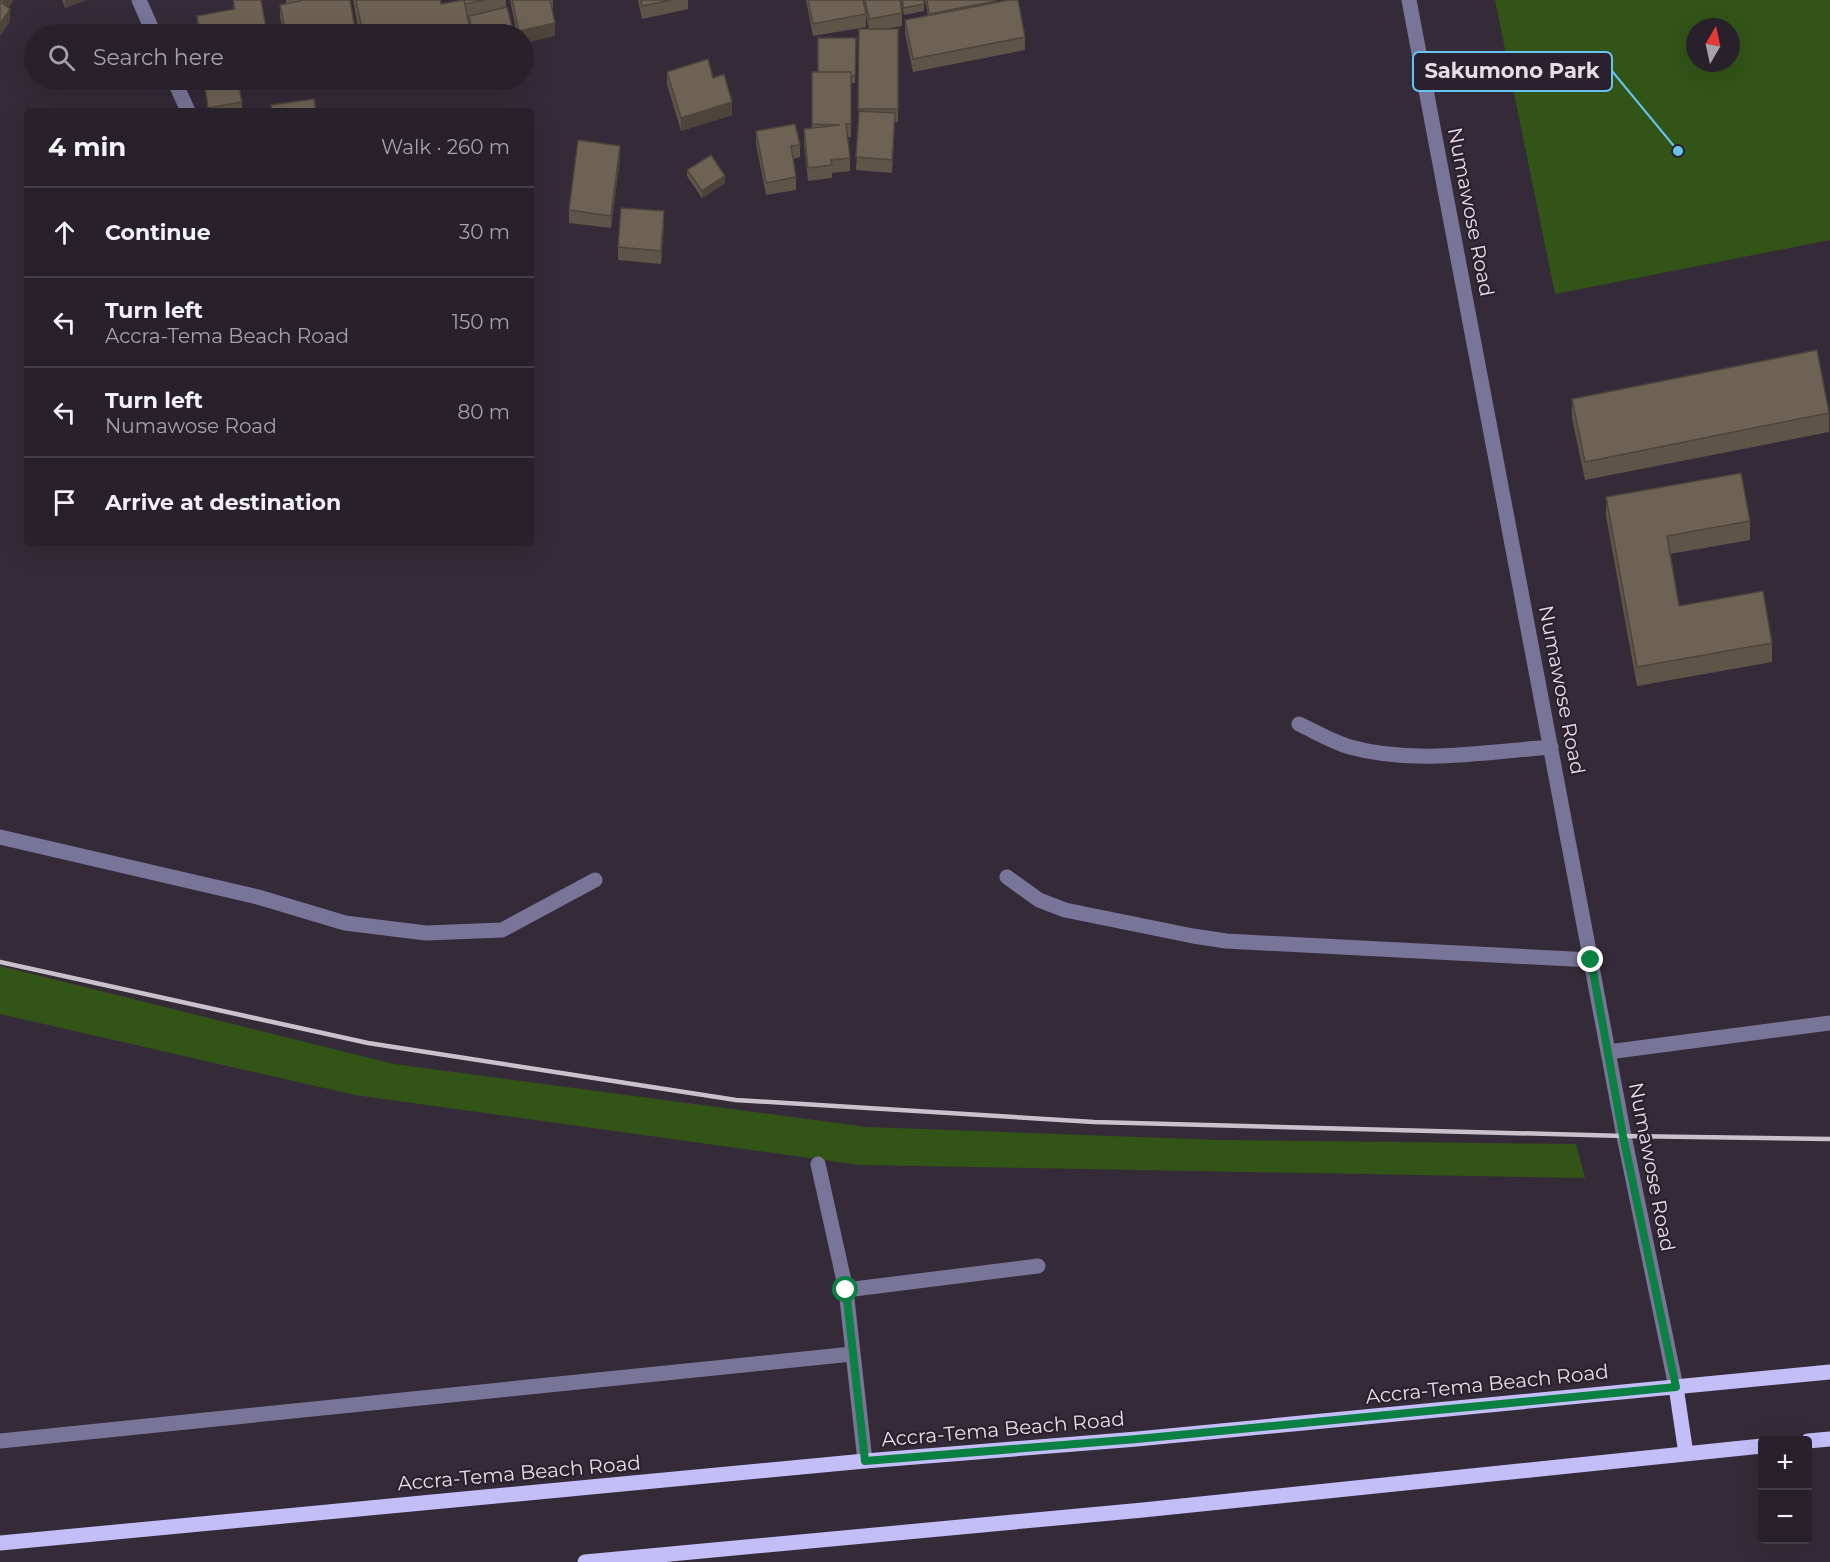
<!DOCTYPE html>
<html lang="en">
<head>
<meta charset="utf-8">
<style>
	body { margin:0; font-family:Montserrat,sans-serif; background:#342d36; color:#f1f3f6 }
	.controls { position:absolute; right:18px; bottom:18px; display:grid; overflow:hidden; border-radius:6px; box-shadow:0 6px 24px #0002 }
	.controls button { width:54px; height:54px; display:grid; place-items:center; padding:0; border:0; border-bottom:2px solid #443e47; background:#28202a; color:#f1f3f6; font:30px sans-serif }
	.compass { position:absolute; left:1686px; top:18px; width:54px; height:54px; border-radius:50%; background:#28202a; box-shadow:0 6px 24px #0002; rotate:9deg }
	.stop { position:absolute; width:18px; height:18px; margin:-14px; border:4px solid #0b8043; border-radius:50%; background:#fff }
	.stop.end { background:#0b8043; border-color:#fff; box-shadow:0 2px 6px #0008 }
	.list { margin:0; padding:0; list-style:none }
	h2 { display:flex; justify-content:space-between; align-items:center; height:78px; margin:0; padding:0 24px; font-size:26px }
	h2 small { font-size:20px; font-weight:400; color:#a5a3a8 }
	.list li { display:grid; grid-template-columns:39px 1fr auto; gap:18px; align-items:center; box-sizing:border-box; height:90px; padding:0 24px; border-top:2px solid #443e47 }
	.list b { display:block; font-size:22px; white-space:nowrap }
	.list p { margin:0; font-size:20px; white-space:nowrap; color:#a5a3a8 }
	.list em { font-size:20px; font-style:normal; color:#a5a3a8 }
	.icon { flex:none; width:33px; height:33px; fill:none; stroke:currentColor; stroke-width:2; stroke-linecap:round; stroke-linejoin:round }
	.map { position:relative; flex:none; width:1830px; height:1562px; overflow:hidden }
	.search { position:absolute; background:#28202a; box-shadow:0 6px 24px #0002; left:24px; top:24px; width:510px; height:66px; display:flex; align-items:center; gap:15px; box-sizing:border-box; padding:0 21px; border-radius:33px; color:#a5a3a8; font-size:22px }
	.panel { position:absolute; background:#28202a; box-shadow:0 6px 24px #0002; left:24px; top:108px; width:510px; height:438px; border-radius:6px }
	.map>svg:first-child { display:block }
</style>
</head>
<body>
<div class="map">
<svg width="1830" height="1562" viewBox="0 0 1830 1562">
	<rect width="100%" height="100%" fill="#352b38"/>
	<!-- green -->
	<path fill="#325417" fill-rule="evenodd" d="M1495 0H1830V240L1555 294ZM1695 27H1731V63H1695Z
		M0 966 394 1064 867 1127 1219 1140 1576 1144 1585 1178 860 1165 355 1095 0 1014Z"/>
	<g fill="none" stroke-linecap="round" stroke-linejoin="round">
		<!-- minor -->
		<path stroke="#797599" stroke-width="15" d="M139 0 154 34
			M1409 0 1624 1136 1676 1387
			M174 80 188 111
			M1299 724C1316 732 1333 742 1350 747 1414 765 1486 752 1551 747
			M0 837 258 897 345 923 426 933 502 930 595 880
			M1007 877 1039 900 1065 910 1193 936 1226 941 1591 960
			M1608 1052 1830 1023
			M818 1164 846 1290 865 1461
			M846 1290 1038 1266
			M0 1441 852 1354"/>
		<!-- major -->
		<path stroke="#c3bdf8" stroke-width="15" d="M1676 1387 1686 1454
			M1808 1441 1830 1439
			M0 1543 865 1461 1137 1439 1830 1372
			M585 1562 1143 1510 1762 1446"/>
		<!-- rail -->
		<path stroke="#c9c2cc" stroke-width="4.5" d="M0 962 368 1043 736 1100 1094 1122 1624 1136 1830 1139"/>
	</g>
	<!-- wall -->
	<path fill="#5f5448" d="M62 0H86L65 8Z
		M233 0 267 34H198L197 16 233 10Z
		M286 0H350L356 34H284L280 18V5L286 4Z
		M353 0H440L441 4 461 0H506V7L514 34H472L469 22V16H467L471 34H359Z
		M510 0H553V8H552L555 36 517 34Z
		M638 0H688V9L642 19Z
		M806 0H863L866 14V27L813 36Z
		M863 0H900L902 13V26L884 29H898V122H895L892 173 856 170 859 122V29H869Z
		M901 0H924V11L904 15Z
		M925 0H996V2L1025 37V50L913 72 905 33V20L928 16Z
		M856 38 855 83H851V137H848L850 158V171L832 173V178L808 181 804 142V129L812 128V72H818Z
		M667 72 713 78 732 115 681 131 667 84Z
		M292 80H347L294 90Z
		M205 86 242 102V109L229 111H208Z
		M756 131 800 145V157L793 159 796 177V190L766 195 756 144Z
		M620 159 611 228 569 223V210Z
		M687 170 725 183 702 198 687 176Z
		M664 224 661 264 618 260V247Z
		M1572 399 1829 413V432L1585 480 1572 418Z
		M1606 497 1750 521V540L1670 554 1679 606 1772 643V662L1637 686 1606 516Z"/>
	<!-- shaded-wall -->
	<path fill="#4d453b" d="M5 0H14L2 16V3Z
		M65 0H86L65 8Z
		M10 9V22L0 36V24Z
		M555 23V36L524 43V34H519V31Z
		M732 102V115L681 131V118Z
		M895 113V126L892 173V160Z
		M620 146V159L611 228V216Z
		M725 176V183L702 198V191Z
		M664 211V224L661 264V251Z"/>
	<!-- building -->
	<path fill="#6e6254" stroke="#4d453b" stroke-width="1.5" d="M0 0H5L2 3 10 9 0 24Z
		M233 0H261L267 34H200L197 16 235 9Z
		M301 0H350L356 34H286L280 5 301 1Z
		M356 0H440L441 4 464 0 471 34H363Z
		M464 0H486L465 4Z
		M512 0H550L555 23 519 31Z
		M641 0H671L642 6Z
		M808 0H863L866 14 813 24Z
		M865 0H900L902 13 869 19Z
		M902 0H924V4L904 8Z
		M927 0H996V1L929 14Z
		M1009 0H1018L1025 37 913 59 905 20Z
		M507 7 514 34H473L469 16Z
		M859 29H898V109H858Z
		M818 38H856L855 76H851V72H818Z
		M708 59 713 78 724 74 732 102 681 118 667 72Z
		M812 72H851V124H846L850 158 831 160 832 165 808 168 804 129 840 125 812 124Z
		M238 81 242 102 208 108 205 86Z
		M314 99 316 111H272L271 105Z
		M859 111 895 113 892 160 856 157Z
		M795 124 800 145 791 146 796 177 766 183 756 131Z
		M578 140 620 146 611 216 569 210Z
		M711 155 725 176 702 191 687 170Z
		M621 208 664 211 661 251 618 247Z
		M1817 350 1829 413 1585 462 1572 399Z
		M1741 473 1750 521 1667 536 1679 606 1763 591 1772 643 1637 667 1606 497Z"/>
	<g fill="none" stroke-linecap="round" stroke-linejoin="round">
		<!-- route -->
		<path stroke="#0b8043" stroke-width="8" d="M846 1290 865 1461 1137 1439 1676 1387 1623 1136 1591 960"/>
	</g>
	<g text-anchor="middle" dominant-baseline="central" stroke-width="4.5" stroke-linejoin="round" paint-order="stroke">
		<!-- street labels -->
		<g font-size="20" fill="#e4dee7" stroke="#2b212e">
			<text transform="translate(1471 212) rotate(79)">Numawose Road</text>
			<text transform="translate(1562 690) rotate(79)">Numawose Road</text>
			<text transform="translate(1652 1167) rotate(79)">Numawose Road</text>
			<text transform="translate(1487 1384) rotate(-6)">Accra-Tema Beach Road</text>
			<text transform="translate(1003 1429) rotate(-5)">Accra-Tema Beach Road</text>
			<text transform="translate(519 1473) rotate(-5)">Accra-Tema Beach Road</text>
		</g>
	</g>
	<!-- callouts -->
	<path fill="none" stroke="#65c5ee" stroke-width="2" d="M1678 151L1612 71"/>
	<circle fill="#65c5ee" stroke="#2b212e" stroke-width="2" cx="1678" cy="151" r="6"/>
	<rect fill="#2b212e" stroke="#65c5ee" stroke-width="2" x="1413" y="52" width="199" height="39" rx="6"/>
	<g font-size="21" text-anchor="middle" font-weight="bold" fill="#e4dee7">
		<text x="1512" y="78">Sakumono Park</text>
	</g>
</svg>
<div class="controls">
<button>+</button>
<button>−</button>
</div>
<svg class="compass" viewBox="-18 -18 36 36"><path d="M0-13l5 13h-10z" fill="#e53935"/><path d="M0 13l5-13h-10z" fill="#a5a3a8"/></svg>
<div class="stop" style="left:846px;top:1290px"></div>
<div class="stop end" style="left:1591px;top:960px"></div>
<div class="search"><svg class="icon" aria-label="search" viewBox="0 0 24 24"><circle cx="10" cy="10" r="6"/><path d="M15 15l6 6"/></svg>Search here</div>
<section class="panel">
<h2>4 min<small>Walk · 260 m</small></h2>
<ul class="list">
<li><svg class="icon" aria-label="ahead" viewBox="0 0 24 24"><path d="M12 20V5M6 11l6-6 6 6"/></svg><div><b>Continue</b></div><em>30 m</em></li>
<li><svg class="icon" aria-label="left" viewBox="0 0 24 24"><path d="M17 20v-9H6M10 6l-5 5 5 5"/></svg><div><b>Turn left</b><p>Accra-Tema Beach Road</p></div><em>150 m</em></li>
<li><svg class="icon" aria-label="left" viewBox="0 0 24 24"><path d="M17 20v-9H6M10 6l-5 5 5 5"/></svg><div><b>Turn left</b><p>Numawose Road</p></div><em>80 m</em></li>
<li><svg class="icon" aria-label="arrive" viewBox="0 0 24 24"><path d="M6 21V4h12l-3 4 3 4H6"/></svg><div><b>Arrive at destination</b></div></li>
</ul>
</section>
</div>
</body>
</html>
